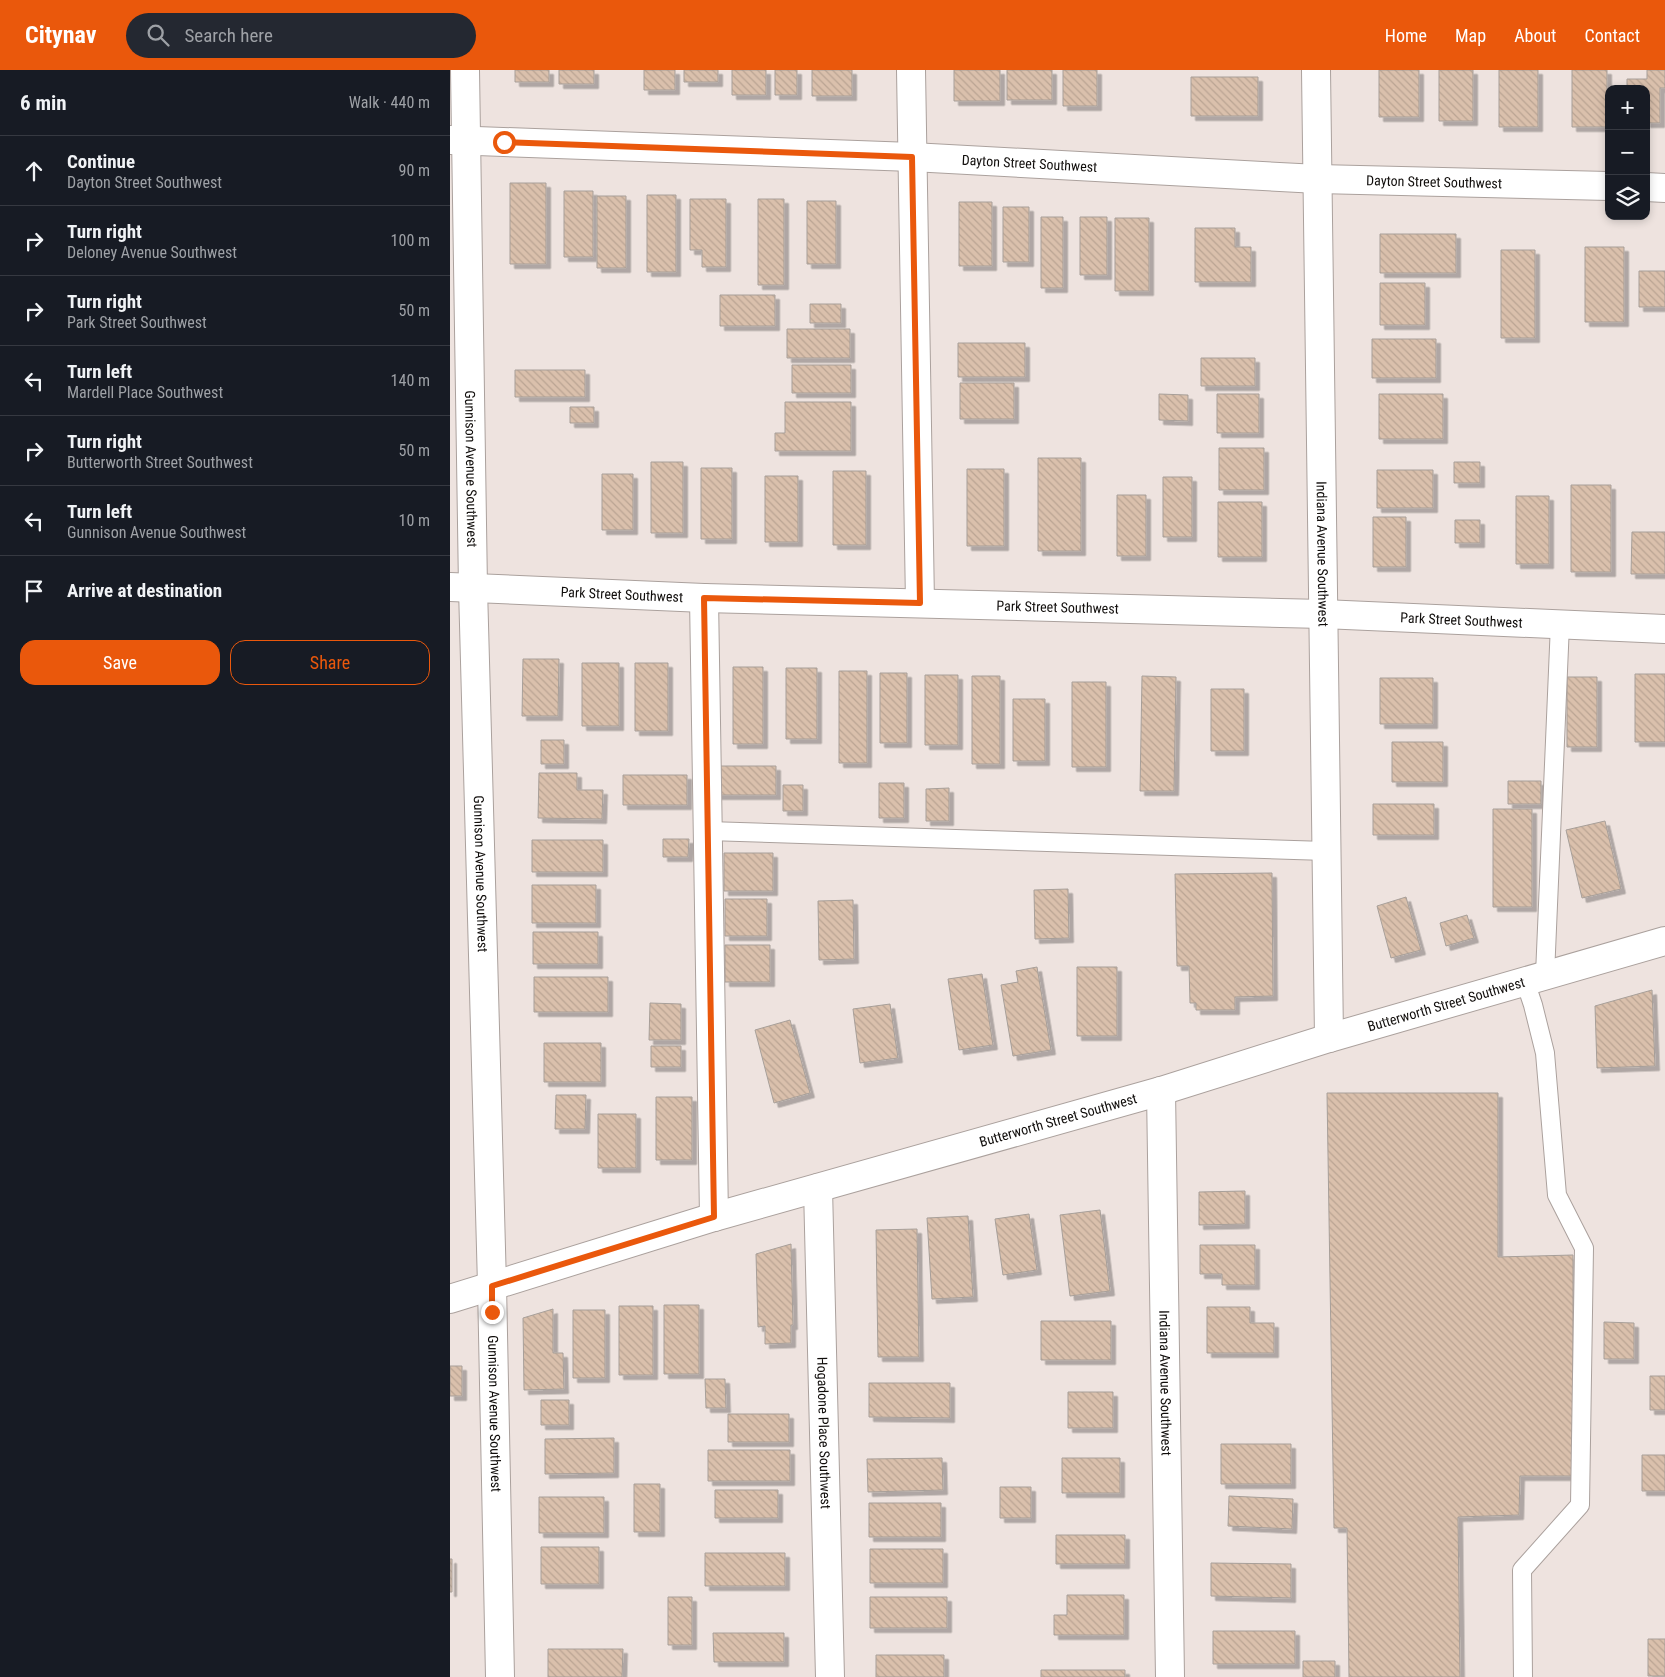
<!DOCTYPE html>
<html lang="en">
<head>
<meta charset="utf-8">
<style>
	body { margin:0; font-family:"Roboto Condensed",sans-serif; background:#242831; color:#f1f3f6 }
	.controls { position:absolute; right:15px; top:15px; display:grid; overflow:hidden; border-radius:10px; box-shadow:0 2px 8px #0003 }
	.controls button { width:45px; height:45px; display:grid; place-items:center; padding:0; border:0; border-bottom:1px solid #363941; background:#171b24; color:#f1f3f6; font:25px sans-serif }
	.stop { position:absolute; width:15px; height:15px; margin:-11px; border:4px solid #ea580c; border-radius:50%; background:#fff }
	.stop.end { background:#ea580c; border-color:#fff; box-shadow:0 1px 5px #0008 }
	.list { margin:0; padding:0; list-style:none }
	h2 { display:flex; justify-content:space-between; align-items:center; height:65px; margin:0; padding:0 20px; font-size:21px }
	h2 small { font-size:16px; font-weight:400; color:#9ea1a6 }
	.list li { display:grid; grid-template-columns:32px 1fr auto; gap:15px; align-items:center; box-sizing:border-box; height:70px; padding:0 20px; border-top:1px solid #363941 }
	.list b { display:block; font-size:19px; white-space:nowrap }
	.list p { margin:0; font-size:16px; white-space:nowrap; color:#9ea1a6 }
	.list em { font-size:16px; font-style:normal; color:#9ea1a6 }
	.actions { display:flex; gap:10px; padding:15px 20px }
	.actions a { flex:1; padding:11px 0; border:1px solid #ea580c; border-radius:15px; text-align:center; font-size:18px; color:#ea580c }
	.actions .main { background:#ea580c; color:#fff }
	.icon { flex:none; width:28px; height:28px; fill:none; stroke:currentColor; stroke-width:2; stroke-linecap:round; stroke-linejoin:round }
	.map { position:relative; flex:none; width:1215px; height:1607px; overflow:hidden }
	header { display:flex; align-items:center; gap:30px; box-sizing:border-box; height:70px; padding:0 25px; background:#ea580c; color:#fff }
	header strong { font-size:24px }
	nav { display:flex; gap:28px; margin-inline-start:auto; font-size:18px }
	.search { width:350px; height:45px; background:#242831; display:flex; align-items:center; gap:12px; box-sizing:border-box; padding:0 18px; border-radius:28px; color:#9ea1a6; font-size:19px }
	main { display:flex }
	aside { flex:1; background:#171b24 }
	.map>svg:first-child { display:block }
</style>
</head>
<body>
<header>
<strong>Citynav</strong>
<div class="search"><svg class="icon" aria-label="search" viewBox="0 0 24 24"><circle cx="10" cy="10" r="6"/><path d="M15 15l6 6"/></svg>Search here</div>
<nav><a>Home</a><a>Map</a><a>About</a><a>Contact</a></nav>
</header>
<main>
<aside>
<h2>6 min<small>Walk · 440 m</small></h2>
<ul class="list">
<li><svg class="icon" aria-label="ahead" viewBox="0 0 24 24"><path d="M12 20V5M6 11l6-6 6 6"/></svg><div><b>Continue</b><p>Dayton Street Southwest</p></div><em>90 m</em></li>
<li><svg class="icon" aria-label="right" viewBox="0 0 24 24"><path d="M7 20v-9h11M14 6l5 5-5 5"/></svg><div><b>Turn right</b><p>Deloney Avenue Southwest</p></div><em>100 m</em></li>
<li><svg class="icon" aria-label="right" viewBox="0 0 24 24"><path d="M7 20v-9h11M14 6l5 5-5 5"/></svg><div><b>Turn right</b><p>Park Street Southwest</p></div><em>50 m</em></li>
<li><svg class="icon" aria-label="left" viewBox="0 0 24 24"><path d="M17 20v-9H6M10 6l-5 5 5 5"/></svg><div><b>Turn left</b><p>Mardell Place Southwest</p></div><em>140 m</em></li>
<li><svg class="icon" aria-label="right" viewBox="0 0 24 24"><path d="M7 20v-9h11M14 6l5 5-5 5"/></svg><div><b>Turn right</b><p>Butterworth Street Southwest</p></div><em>50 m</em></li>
<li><svg class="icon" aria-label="left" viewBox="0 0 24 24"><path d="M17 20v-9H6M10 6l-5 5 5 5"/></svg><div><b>Turn left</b><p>Gunnison Avenue Southwest</p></div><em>10 m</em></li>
<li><svg class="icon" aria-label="arrive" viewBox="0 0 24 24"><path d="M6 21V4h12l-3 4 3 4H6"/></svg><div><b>Arrive at destination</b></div></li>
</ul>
<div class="actions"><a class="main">Save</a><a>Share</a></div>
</aside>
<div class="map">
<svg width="1215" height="1607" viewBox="0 0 1215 1607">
	<defs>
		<pattern id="building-back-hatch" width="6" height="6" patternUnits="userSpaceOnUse" patternTransform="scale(1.25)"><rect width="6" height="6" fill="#dac0ac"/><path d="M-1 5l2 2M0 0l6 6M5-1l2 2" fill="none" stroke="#baa493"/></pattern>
		<filter id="shadow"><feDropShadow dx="4.5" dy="4.5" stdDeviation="0" flood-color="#0004"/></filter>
	</defs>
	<rect width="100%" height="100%" fill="#eee3df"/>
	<!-- building -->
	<path fill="url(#building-back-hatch)" stroke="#a79f99" filter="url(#shadow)" d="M65 0H99V12H65Z
		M109 0H144V14H109Z
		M194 0H225V20H194Z
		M234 0H268V12H234Z
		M282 0H316V25H282Z
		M325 0H347V25H325Z
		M362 0H402V26H362Z
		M504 0H550V31H504Z
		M557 0H602V30H557Z
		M613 0H647V36H613Z
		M929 0H969V47H929Z
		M989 0H1023V51H989Z
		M1049 0H1088V57H1049Z
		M1122 0H1157V57H1122Z
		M1197 0H1215V18H1210V53H1196V19H1177V9H1197Z
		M741 7H808V46H741Z
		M60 113H96V194H60Z
		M114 121H143V187H114Z
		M197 125H226V202H197Z
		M147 126H176V198H147Z
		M240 129H276V197H252V180H240Z
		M308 129H334V215H308Z
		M357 131H386V194H357Z
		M509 132H542V196H509Z
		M553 137H579V192H553Z
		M591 147H613V218H591Z
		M630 147H657V205H630Z
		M665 148H699V221H665Z
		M745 158H785V177H801V212H745Z
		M930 164H1006V203H930Z
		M1135 177H1174V252H1135Z
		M1051 180H1085V268H1051Z
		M1189 201H1215V237H1189Z
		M930 213H975V255H930Z
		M270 225H325V256H270Z
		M360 234H391V253H360Z
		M337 259H400V288H337Z
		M922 269H986V308H922Z
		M508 273H575V307H508Z
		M751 288H805V316H751Z
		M342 295H401V323H342Z
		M65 300H135V327H65Z
		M510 313H564V349H510Z
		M709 324 738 325V351L709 350Z
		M767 324H809V363H767Z
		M929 324H993V369H929Z
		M335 332H401V381H325V363H335Z
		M120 337H144V353H120Z
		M769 378H814V420H769Z
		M588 388H631V481H588Z
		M201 392H233V463H201Z
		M1004 392H1030V413H1004Z
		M251 398H282V469H251Z
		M517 399H554V476H517Z
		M927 400H983V438H927Z
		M383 401H416V475H383Z
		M152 404H183V460H152Z
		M315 406H348V472H315Z
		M713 407H742V467H713Z
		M1121 415H1161V502H1121Z
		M667 425H696V486H667Z
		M1066 426H1099V494H1066Z
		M768 432H812V487H768Z
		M923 447H956V497H923Z
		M1005 450H1030V473H1005Z
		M1182 462H1215V504H1181Z
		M73 589H109L108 646H72Z
		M132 593H169V656H132Z
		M185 593H218V661H185Z
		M283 597H313V674H283Z
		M336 598H367V669H336Z
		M389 601H417V693H389Z
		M430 603H457V673H430Z
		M1185 604H1215V672H1185Z
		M475 605H508V675H475Z
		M522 606H550V694H522Z
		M692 606 726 607 724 721H690Z
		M1117 607H1147V677H1117Z
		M930 608H983V654H930Z
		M622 612H656V697H622Z
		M761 619H794V681H761Z
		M563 629H595V691H563Z
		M91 670H114V694H91Z
		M942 672H993V712H942Z
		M266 696H326V725H266Z
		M89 703H127V720H153L152 749 88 748Z
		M173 705H237V735H173Z
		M1058 711H1091V734H1058Z
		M429 713H454V748H429Z
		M333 715H353V741H333Z
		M499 718V751H476V719Z
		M923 734H984V765H923Z
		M1043 739H1082V837H1043Z
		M1155 751 1171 819 1132 828 1116 760Z
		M213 769H239L238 787H213Z
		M82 770H153V802H82Z
		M274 783H323V821H274Z
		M822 803 823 926 785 927V940H746V933H740L739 896H727L725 804Z
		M82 815H146V853H82Z
		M618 819 619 868 585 869 584 820Z
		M956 827 971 880 941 888 927 836Z
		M275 829H317V866H275Z
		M403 830 404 889 369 890 368 831Z
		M1017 845 1024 868 996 876 990 853Z
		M83 862H148V894H83Z
		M275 875H320V912H275Z
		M587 897 601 980 563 986 551 915 568 912 566 901Z
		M627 897H667V966H627Z
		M532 904 543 975 509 980 498 909Z
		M84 907H158V942H84Z
		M1202 920 1205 996 1147 998 1145 936Z
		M200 933 231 934V970H199Z
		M440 934 448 988 410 993 403 939Z
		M340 950 360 1023 324 1033 305 960Z
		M94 973H151V1012H94Z
		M201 976H231V997H201Z
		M877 1023H1048V1187L1123 1185V1406H1070L1069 1445 1008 1447 1010 1607H899L897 1458H884Z
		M106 1025H136L135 1059H105Z
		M206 1027H242V1090H206Z
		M148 1044H186V1098H148Z
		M795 1121V1154L749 1155V1122Z
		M650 1140 660 1221 620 1226 610 1145Z
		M579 1144 587 1200 553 1205 545 1149Z
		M518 1146 523 1227 482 1229 477 1148Z
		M467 1159 469 1287H428L426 1160Z
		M341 1174 343 1255H341V1273L315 1274V1256L308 1257 306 1184Z
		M750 1175H805V1215H772V1204H750Z
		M214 1235H249V1304H214Z
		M169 1236H203V1305H169Z
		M757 1237H800V1253H824V1283H757Z
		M103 1239V1283H113L114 1319 74 1320 73 1248Z
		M123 1240H155V1308H123Z
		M591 1251H661V1290H591Z
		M1154 1252 1184 1253V1289H1154Z
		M0 1296H12V1326H0Z
		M1200 1306H1215V1340H1200Z
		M255 1309H275L276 1338H256Z
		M419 1313H500V1348L419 1347Z
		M618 1322H663V1358H618Z
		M91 1330H119V1355H91Z
		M278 1344H339V1372H278Z
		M164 1368V1403L95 1404V1369Z
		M771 1374H841V1414H771Z
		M258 1380H340V1411H258Z
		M1192 1385H1215V1421H1192Z
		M492 1388 493 1420 418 1422 417 1389Z
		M612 1388H670V1423H612Z
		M184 1414H210V1462H184Z
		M550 1417H581V1448H550Z
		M265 1420H328V1448H265Z
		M779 1426 843 1429 842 1459 778 1456Z
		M89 1427H154V1463H89Z
		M419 1433H491V1467H419Z
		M606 1465H675V1494H606Z
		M91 1477H149V1514H91Z
		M420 1479H493V1513H420Z
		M255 1483H335V1516H255Z
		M0 1489H2V1522H0Z
		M761 1493 841 1494V1528L761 1526Z
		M617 1525H674V1565H604V1545H617Z
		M218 1527H242V1575H218Z
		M420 1527H497V1558H420Z
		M763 1561H845V1594H763Z
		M263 1563H334V1592H264Z
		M1198 1569H1215V1606H1198Z
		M98 1579H173L172 1607H98Z
		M426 1585H494V1607H426Z
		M853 1591H885V1607H853Z
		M591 1600H675V1607H591Z"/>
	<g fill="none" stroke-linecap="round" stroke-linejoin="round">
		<!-- service casing -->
		<g stroke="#aba19d" stroke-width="20">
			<path id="service" d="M258 761 876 781
				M1095 905 1110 554
				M1073 1607 1072 1500 1130 1435 1134 1178 1107 1125 1095 983 1083 935 1075 911"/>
		</g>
		<!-- minor casing -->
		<g stroke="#aba19d" stroke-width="30">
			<g id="minor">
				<path id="s1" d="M15 0 23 518 42 1215 50 1607"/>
				<path d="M461 0 470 533"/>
				<path id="s2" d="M866 0 879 968"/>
				<path id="s3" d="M0 70 462 87 868 109 1159 116"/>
				<path d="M1196 117 1215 118"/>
				<path id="s4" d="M0 517 254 528 873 544 1215 559"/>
				<path d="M254 528 264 1147"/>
				<path id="s5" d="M711 1021 720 1607"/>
				<path id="s6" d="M368 1118 380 1607"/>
			</g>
		</g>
		<!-- tertiary casing -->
		<g stroke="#aba19d" stroke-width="30">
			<g id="tertiary">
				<path id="s7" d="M0 1229 264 1147 711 1021 879 968 1215 871"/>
			</g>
		</g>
		<!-- service -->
		<use href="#service" stroke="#fff" stroke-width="18"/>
		<!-- minor -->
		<use href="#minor" stroke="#fff" stroke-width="28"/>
		<!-- tertiary -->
		<use href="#tertiary" stroke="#fff" stroke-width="28"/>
	</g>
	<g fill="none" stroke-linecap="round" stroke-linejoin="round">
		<!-- route -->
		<path stroke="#ea580c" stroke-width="6" d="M42 1242V1216L264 1147 254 528 470 533 462 87 54 72"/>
	</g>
	<g text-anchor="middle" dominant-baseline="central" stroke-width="5" stroke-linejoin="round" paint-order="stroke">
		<!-- street labels -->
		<g font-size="14" fill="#100d0b" stroke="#fbf0ec">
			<text stroke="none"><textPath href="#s3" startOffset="580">Dayton Street Southwest</textPath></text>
			<text stroke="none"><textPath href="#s3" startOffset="985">Dayton Street Southwest</textPath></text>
			<text stroke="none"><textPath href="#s1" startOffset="399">Gunnison Avenue Southwest</textPath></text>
			<text stroke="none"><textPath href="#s2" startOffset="484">Indiana Avenue Southwest</textPath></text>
			<text stroke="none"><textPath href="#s4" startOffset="172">Park Street Southwest</textPath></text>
			<text stroke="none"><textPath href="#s4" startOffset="608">Park Street Southwest</textPath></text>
			<text stroke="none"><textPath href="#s4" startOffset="1012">Park Street Southwest</textPath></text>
			<text stroke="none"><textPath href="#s1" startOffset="804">Gunnison Avenue Southwest</textPath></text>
			<text stroke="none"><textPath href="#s7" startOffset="1039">Butterworth Street Southwest</textPath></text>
			<text stroke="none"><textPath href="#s7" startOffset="634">Butterworth Street Southwest</textPath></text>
			<text stroke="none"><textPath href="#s5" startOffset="292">Indiana Avenue Southwest</textPath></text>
			<text stroke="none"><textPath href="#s1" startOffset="1344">Gunnison Avenue Southwest</textPath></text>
			<text stroke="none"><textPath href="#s6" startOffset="245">Hogadone Place Southwest</textPath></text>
		</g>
	</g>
</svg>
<div class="controls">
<button>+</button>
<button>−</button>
<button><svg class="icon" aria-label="layers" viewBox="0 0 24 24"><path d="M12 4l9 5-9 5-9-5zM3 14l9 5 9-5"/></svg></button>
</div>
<div class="stop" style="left:54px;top:72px"></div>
<div class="stop end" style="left:42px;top:1242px"></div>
</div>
</main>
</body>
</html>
